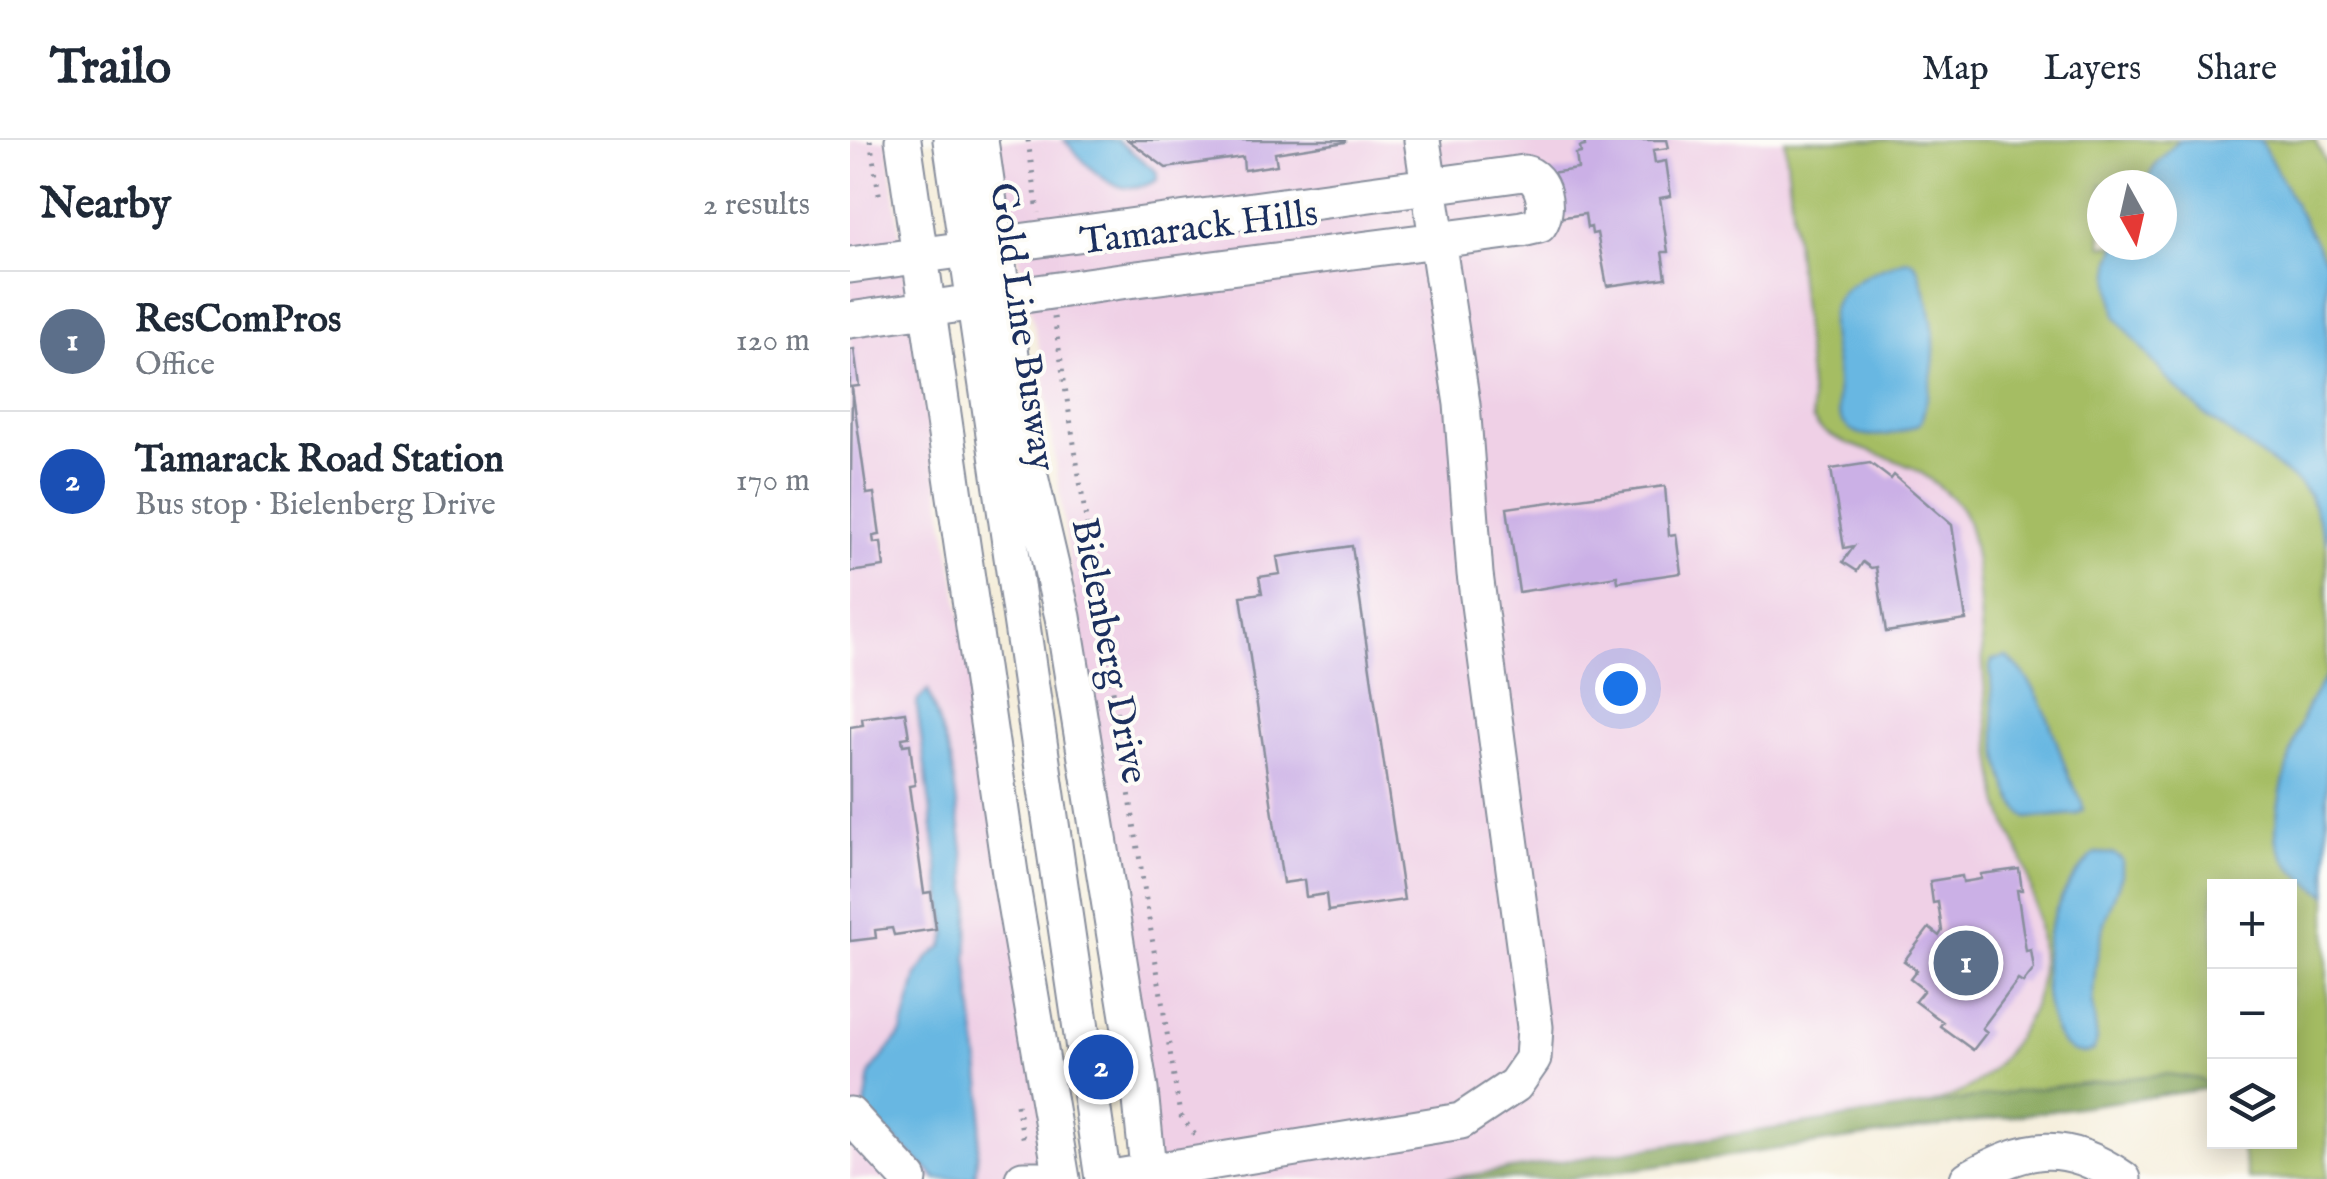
<!DOCTYPE html>
<html lang="en">
<head>
<meta charset="utf-8">
<style>
	body { margin:0; font-family:"IM FELL English",serif; background:#f2f2f3; color:#1f2937 }
	.controls { position:absolute; right:30px; bottom:30px; display:grid; overflow:hidden; border-radius:0px; box-shadow:0 5px 25px #0003 }
	.controls button { width:90px; height:90px; display:grid; place-items:center; padding:0; border:0; border-bottom:2px solid #e0e1e3; background:#fff; color:#1f2937; font:50px sans-serif }
	.compass { position:absolute; left:1237px; top:30px; width:90px; height:90px; border-radius:50%; background:#fff; box-shadow:0 5px 25px #0003; rotate:172deg }
	.you { position:absolute; left:770px; top:548px; width:35px; height:35px; margin:-25px; border:8px solid #fff; border-radius:50%; background:#1a73e8; box-shadow:0 0 0 15px #1a73e833 }
	.badge { display:grid; place-items:center; width:65px; height:65px; border-radius:50%; background:#d93025; color:#fff; font-size:32px; font-weight:700 }
	.pin { position:absolute; translate:-50% -50%; border:5px solid #fff; box-shadow:0 2px 10px #0006 }
	.list { margin:0; padding:0; list-style:none }
	h2 { display:flex; justify-content:space-between; align-items:center; height:130px; margin:0; padding:0 40px; font-size:42px }
	h2 small { font-size:32px; font-weight:400; color:#747a83 }
	.list li { display:grid; grid-template-columns:65px 1fr auto; gap:30px; align-items:center; box-sizing:border-box; height:140px; padding:0 40px; border-top:2px solid #e0e1e3 }
	.list b { display:block; font-size:38px; white-space:nowrap }
	.list p { margin:0; font-size:32px; white-space:nowrap; color:#747a83 }
	.list em { font-size:32px; font-style:normal; color:#747a83 }
	.icon { flex:none; width:55px; height:55px; fill:none; stroke:currentColor; stroke-width:2; stroke-linecap:round; stroke-linejoin:round }
	.map { position:relative; flex:none; width:1477px; height:1039px; overflow:hidden }
	header { display:flex; align-items:center; gap:60px; box-sizing:border-box; height:140px; padding:0 50px; background:#fff; border-bottom:2px solid #e0e1e3 }
	header strong { font-size:48px }
	nav { display:flex; gap:55px; margin-inline-start:auto; font-size:35px }
	main { display:flex }
	aside { flex:1; background:#fff }
	.map>svg:first-child { display:block }
</style>
</head>
<body>
<header>
<strong>Trailo</strong>
<nav><a>Map</a><a>Layers</a><a>Share</a></nav>
</header>
<main>
<aside>
<h2>Nearby<small>2 results</small></h2>
<ul class="list">
<li><span class="badge" style="background:#5c6f8a">1</span><div><b>ResComPros</b><p>Office</p></div><em>120 m</em></li>
<li><span class="badge" style="background:#1a4fb4">2</span><div><b>Tamarack Road Station</b><p>Bus stop · Bielenberg Drive</p></div><em>170 m</em></li>
</ul>
</aside>
<div class="map">
<svg width="1477" height="1039" viewBox="0 0 1477 1039">
	<rect width="100%" height="100%" fill="#fdfcf7"/>
	<filter id="ink" filterUnits="userSpaceOnUse"><feTurbulence type="fractalNoise" baseFrequency=".01" numOctaves="2"/><feDisplacementMap in="SourceGraphic" scale="20" xChannelSelector="R" yChannelSelector="G"/><feConvolveMatrix kernelMatrix="1 2 1 2 8 2 1 2 1" color-interpolation-filters="sRGB"/></filter>
	<filter id="wash" filterUnits="userSpaceOnUse"><feTurbulence type="fractalNoise" baseFrequency=".0048" numOctaves="4" result="noise"/><feDisplacementMap in="SourceGraphic" scale="40" xChannelSelector="R" yChannelSelector="G"/><feGaussianBlur stdDeviation="2.25" result="paint"/><feColorMatrix in="noise" values="0 0 0 0 0 0 0 0 0 0 0 0 0 0 0 0 0 1.4 0 .05"/><feComposite in="paint" operator="in"/></filter>
	<g filter="url(#wash)">
		<rect width="100%" height="100%" fill="#f5eedb"/>
		<!-- built -->
		<path fill="#efd0e6" fill-rule="evenodd" d="M0 0H37L67 222 209 1039H0Z
			M146 0H1465L1477 24 1440 746H1364V948L716 1039H305L190 211 157 67ZM1252 45H1312V105H1252Z"/>
		<!-- green -->
		<path fill="#a5bd63" stroke="#607660" stroke-width="2.5" fill-rule="evenodd" d="M935 0H1465L1477 24V1039H1398L1390 1002H1440V746H1364V949L1349 939 1317 934 1176 950 1072 967C1089 961 1107 956 1122 946 1156 922 1190 871 1191 828 1192 798 1185 764 1178 736 1171 708 1153 684 1148 656 1142 618 1137 580 1134 542 1131 502 1131 400 1111 368 1102 356 1089 346 1077 337 1046 313 979 307 963 280ZM1252 45H1312V105H1252Z"/>
		<!-- forest -->
		<path fill="#84a459" stroke="#506a5c" stroke-width="2.5" d="M1317 934 1349 939 1363 948 716 1039H595L1176 950Z"/>
		<!-- water -->
		<path fill="#67b7e2" stroke="#4173a0" stroke-width="2.5" d="M214 0H267L307 32V40C266 64 241 28 214 0Z
			M1329 0H1410L1477 124V404L1460 356 1449 343 1354 274 1320 242 1266 177 1261 146V121L1267 105H1312V45H1294L1306 24Z
			M1056 120 1062 121 1068 129C1090 193 1088 217 1071 282 1051 296 998 307 989 273 986 259 988 241 986 226 983 204 975 178 988 158 1000 139 1035 126 1056 120Z
			M1156 517C1192 544 1203 594 1218 634 1222 647 1233 656 1233 670L1227 674 1177 678C1144 649 1144 570 1140 527L1142 520Z
			M1477 535V755C1458 743 1436 728 1428 705 1419 680 1445 594 1457 568 1462 557 1470 545 1477 535Z
			M78 550 101 620 120 763 117 818 133 960 125 1039H87L19 975 15 967 20 933 52 893 67 835 79 817 93 806 97 794 67 566 68 560Z
			M1245 713 1264 714 1272 720V735L1254 782 1246 822 1242 863 1247 900 1244 910C1192 932 1191 822 1198 793 1206 762 1223 735 1245 713Z"/>
		<g id="blocks">
			<!-- building -->
			<path fill="#cbb0e6" d="M278 0H496V2L425 13 427 25 394 30 393 17 316 28Z
				M734 0H817L819 8 803 10 805 23 816 21 821 56 810 58 818 112H812L816 138 757 146 747 93 742 94 741 87 737 88 735 74 707 78 700 33 728 29 726 14 731 13 730 7 735 6Z
				M4 209 9 246 0 247V210Z
				M2 248 17 354 24 353 30 395 23 396 24 403 31 402 34 427 0 432Z
				M1020 323 1041 339 1044 335 1102 385 1116 480 1036 492 1026 427 1021 428 1013 422 1007 431 993 422 1004 406 994 408 981 329Z
				M815 346 819 395 826 394 831 433 768 442 767 436 669 452 657 368Z
				M502 406 554 760 478 771 476 754 456 757 454 740 433 743 391 456 412 453 409 437 430 434 427 417Z
				M55 572 59 597 52 598 53 605 60 604 65 645 59 646 74 753 81 752 86 789 44 795 42 788 25 790 26 798 0 801V587L13 585 12 578Z
				M1169 729 1172 750H1167L1176 811 1181 810 1184 829 1173 843 1168 840 1132 888 1137 892 1123 910 1090 886 1093 882 1065 861 1074 850 1060 839 1067 830 1054 821 1079 788 1089 796 1092 791 1088 762 1083 763 1080 741 1112 736 1113 742 1131 739V734Z"/>
		</g>
	</g>
	<g filter="url(#ink)">
		<use href="#blocks" fill-opacity="0" stroke="#888e9c" stroke-width="2.5"/>
		<g fill="none" stroke-linecap="round" stroke-linejoin="round">
			<!-- minor casing -->
			<g stroke="#888e9c" stroke-width="39">
				<path id="minor" d="M53 0 161 740 212 1039
					M101 0 253 1039
					M130 0 176 319 213 477 290 950 299 1039
					M0 125 674 33C694 37 700 69 689 85L672 89 271 141 0 180
					M0 975 59 1039
					M173 1039H189
					M255 1039 611 981 665 945 683 919 685 887 625 434 612 264 572 0
					M1118 1039C1177 1005 1216 999 1273 1039"/>
			</g>
			<!-- path -->
			<path stroke="#888e9c" stroke-width="5" stroke-dasharray="2.5 8" stroke-linecap="butt" d="M20 0 30 59
				M178 0 188 73
				M204 177 330 975 346 996
				M167 964 174 1002"/>
			<!-- minor -->
			<use href="#minor" stroke="#fff" stroke-width="35"/>
		</g>
	</g>
	<g text-anchor="middle" dominant-baseline="central" stroke-width="8" stroke-linejoin="round" paint-order="stroke">
		<!-- street labels -->
		<g font-size="38" fill="#1b2f5e" stroke="#fdfcf7">
			<text transform="translate(349 89) rotate(-7)">Tamarack Hills</text>
			<text transform="translate(171 187) rotate(82)">Gold Line Busway</text>
			<text transform="translate(258 511) rotate(79)">Bielenberg Drive</text>
		</g>
	</g>
</svg>
<div class="controls">
<button>+</button>
<button>−</button>
<button><svg class="icon" aria-label="layers" viewBox="0 0 24 24"><path d="M12 4l9 5-9 5-9-5zM3 14l9 5 9-5"/></svg></button>
</div>
<svg class="compass" viewBox="-18 -18 36 36"><path d="M0-13l5 13h-10z" fill="#e53935"/><path d="M0 13l5-13h-10z" fill="#747a83"/></svg>
<div class="you"></div>
<div class="pin badge" style="left:1116px;top:823px;background:#5c6f8a">1</div>
<div class="pin badge" style="left:251px;top:927px;background:#1a4fb4">2</div>
</div>
</main>
</body>
</html>
